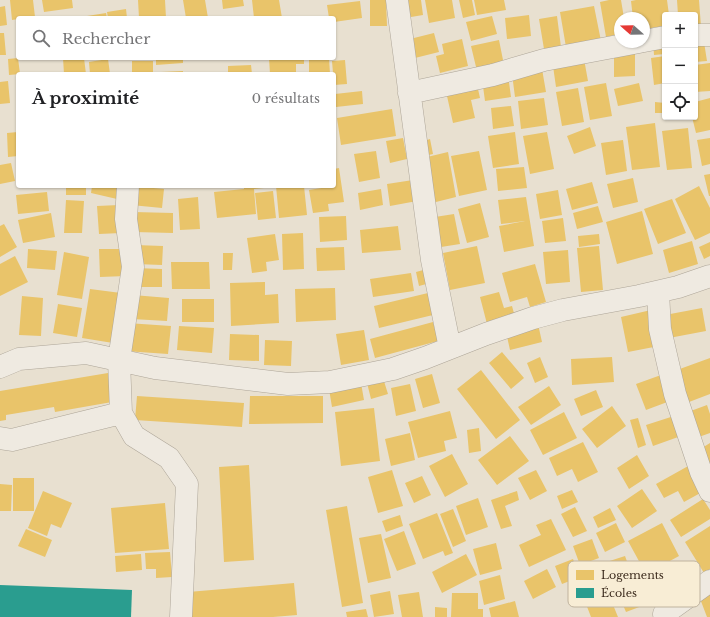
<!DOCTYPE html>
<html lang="fr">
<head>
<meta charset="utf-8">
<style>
	body { margin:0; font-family:"Libre Baskerville",serif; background:#f6f6f6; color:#202124 }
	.controls { position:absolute; right:12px; top:12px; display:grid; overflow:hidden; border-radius:4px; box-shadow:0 1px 3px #0004 }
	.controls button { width:36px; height:36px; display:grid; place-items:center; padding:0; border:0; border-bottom:1px solid #e0e0e0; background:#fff; color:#202124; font:20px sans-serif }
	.compass { position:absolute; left:614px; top:12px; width:36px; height:36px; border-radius:50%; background:#fff; box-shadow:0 1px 3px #0004; rotate:290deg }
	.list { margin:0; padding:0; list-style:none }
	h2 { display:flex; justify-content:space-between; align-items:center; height:52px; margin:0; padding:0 16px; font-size:17px }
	h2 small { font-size:13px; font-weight:400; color:#757577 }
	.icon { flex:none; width:22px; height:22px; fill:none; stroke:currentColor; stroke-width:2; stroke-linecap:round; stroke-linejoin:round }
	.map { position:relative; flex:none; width:710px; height:617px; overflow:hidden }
	.search { position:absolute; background:#fff; box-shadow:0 1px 3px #0004; left:16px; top:16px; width:320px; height:44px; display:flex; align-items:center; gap:10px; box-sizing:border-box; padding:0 14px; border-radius:4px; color:#757577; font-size:15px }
	.panel { position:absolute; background:#fff; box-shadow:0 1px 3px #0004; left:16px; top:72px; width:320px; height:116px; border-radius:4px }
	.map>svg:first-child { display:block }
</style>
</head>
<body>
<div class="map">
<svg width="710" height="617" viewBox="0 0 710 617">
	<rect width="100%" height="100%" fill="#e8e0d0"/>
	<!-- homes -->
	<path fill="#e9c46a" d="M10 0H33L35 17 18 18V19L12 20Z
		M42 0H72L73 8 44 12Z
		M138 0H165L166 18H139Z
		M183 0H205L208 18H186Z
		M222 0H243L244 6 223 9Z
		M252 0H279L282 18H254Z
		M370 0H386L387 26H370Z
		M402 0H421L423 15 405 18Z
		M425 0H452L455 18 429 23Z
		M459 0H472L475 15 463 18Z
		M474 0H504L506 10 477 15Z
		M609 0H621L624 18H620V34L606 37 600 2Z
		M636 0H667L669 15H665V26L644 29V18H633L631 1Z
		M677 0H699L701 27 695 28V15H678Z
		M360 1 362 18 334 22V18H329L327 5Z
		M5 6 7 25 0 26V7Z
		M594 6 601 41 566 47 560 12Z
		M126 9 127 18H108L107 12Z
		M106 13 107 18H87V16Z
		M529 15 531 36 507 39 505 18Z
		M492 16 497 34 471 41 466 22Z
		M557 16 561 47 544 49 539 19Z
		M0 33H4L6 55H0Z
		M434 33 439 52 411 59 406 40Z
		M462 39 468 66 440 73 436 56 444 54 442 44Z
		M665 39V54L654 55 653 41Z
		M499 40 504 65 477 71 471 46Z
		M704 42 707 61 695 62V43Z
		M635 52V76L614 77V53Z
		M665 56V83L654 85 651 58Z
		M18 58 20 74 9 75 8 59Z
		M63 58H84L86 74H64Z
		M156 58H183V63L156 65Z
		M269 58H304V64H296V74H270Z
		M309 58H329L330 74H309Z
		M108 59 110 74H90L89 62Z
		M584 59 588 81 556 87 553 66Z
		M345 60 347 84 334 85 332 61Z
		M132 61H153V74H132Z
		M710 63V91L695 92V65Z
		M251 65 252 74H228V66Z
		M542 69 546 92 515 97 512 74Z
		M183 71V74H161V72Z
		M508 75 511 97 485 101 482 79Z
		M476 80 480 98 471 100 475 118 453 123 445 87Z
		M8 81 10 103 0 104V82Z
		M606 83 612 116 590 120 584 87Z
		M639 83 643 101 618 106 614 89Z
		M578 88 584 122 562 126 556 92Z
		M362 91 363 104 336 107 335 94Z
		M544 98 548 125 521 129 518 101Z
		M710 98V130L696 133 692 117H695V102Z
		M655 102 665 103V113H655Z
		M511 106 514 126 493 129 491 108Z
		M392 109 396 136 341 145 337 118Z
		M655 123 660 167 632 170 626 127Z
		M590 127 596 146 574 154 567 136Z
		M688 128 692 168 667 170 662 131Z
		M18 132V156L8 157 7 133Z
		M515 132 519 164 493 168 488 136Z
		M547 132 554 169 530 174 523 136Z
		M403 138 407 159 390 163 386 141Z
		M710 138V164L702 166 697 140Z
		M430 139 433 154 424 156 421 142Z
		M623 140 627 171 606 175 601 143Z
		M376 151 380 178 359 182 354 154Z
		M479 151 487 190 459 196 451 156Z
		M448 152 456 197 432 203 423 158Z
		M11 163 15 181 0 184V165Z
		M524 167 527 188 498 191 496 169Z
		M339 168 344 202 328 204 329 211 313 213 309 190 334 186V169Z
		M710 174V196H709L704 175Z
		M633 178 638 202 613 208 607 184Z
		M413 180 417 201 390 206 387 184Z
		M592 182 598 203 572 210 566 189Z
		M66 186H86V195H66Z
		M92 186H120L117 199 91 193Z
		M132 186 164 189 162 208 131 205Z
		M244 186H264V188L254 189 256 214 217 218 214 192 244 189Z
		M276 186H304L307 215 279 218Z
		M699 186 710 208V233L695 240 675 199Z
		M381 189 383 205 360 210 358 193Z
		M558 190 562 215 540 219 536 194Z
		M273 191 276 218 258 220 255 193Z
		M47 192 49 211 18 214 16 195Z
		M198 197 200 229 180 230 178 199Z
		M526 197 534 246 504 252 499 226 525 221 501 224 498 200Z
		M672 199 686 233 658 244 644 209Z
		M66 200 84 201 82 233H64Z
		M480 203 489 237 467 243 458 209Z
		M119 205 121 233 99 234 97 206Z
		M598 206 603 222 577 229 573 213Z
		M642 211 653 254 617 264 606 222Z
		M134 212 173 213V233L134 232Z
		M51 213 55 237 23 243 18 220Z
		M454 214 460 244 441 247 435 217Z
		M346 216 347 240 320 242 319 217Z
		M563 218 566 241 545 243 542 221Z
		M4 224 17 247 0 257V226Z
		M398 226 401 250 362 253 360 230Z
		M303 233 304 269 283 270 282 234Z
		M275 234 279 260 266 262 267 271 252 273 247 238Z
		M599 234 600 244 579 247 578 236Z
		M692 241 698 264 669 273 663 250Z
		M710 242V256L704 259 699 247Z
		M135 245 163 246 162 265 135 264Z
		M477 246 485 283 450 290 443 253Z
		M599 246 603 290 581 292 577 248Z
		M344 247 345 270 317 271 316 248Z
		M28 249 57 251 55 270 27 268Z
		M99 249H125L126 276 100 277Z
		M568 250 570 282 546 284 543 252Z
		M64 252 89 257 82 299 57 295Z
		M223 253H233L232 270H223Z
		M15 256 28 282 0 296V264Z
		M171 262H209L210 289H172Z
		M535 264 546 302 530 307 527 297 510 302 502 273Z
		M135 268 162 269V287H134Z
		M427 269 430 283 419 286 416 272Z
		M411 273 414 291 373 297 370 279Z
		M265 282V295L278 294 279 323 231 326 230 283Z
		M335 288 336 320 296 322 295 289Z
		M90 289 121 293 113 343 82 338Z
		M499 292 504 308 512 306 515 317 487 324 480 297Z
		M428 293 433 315 379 328 374 306Z
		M133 295 169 298 167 321 132 319Z
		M22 296 43 298 41 336 19 335Z
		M182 299H214V322H182Z
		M58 304 82 308 77 337 53 333Z
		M702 308 706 331 669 338 665 315Z
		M651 310 659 346 628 352 621 317Z
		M433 322 438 341 375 358 370 339Z
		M127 323 171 326 168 354 125 351Z
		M538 324 542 342 510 350 506 332Z
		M179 326 214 328 212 353 177 350Z
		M364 330 369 360 341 365 336 334Z
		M230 334 259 335V361L229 360Z
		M265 340 292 341 291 366 264 365Z
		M502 352 524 378 511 389 489 363Z
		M540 357 548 377 535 383 527 363Z
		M612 357 614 382 572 385 571 359Z
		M710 358V394L689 402 677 370Z
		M481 370 520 420 496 439 457 389Z
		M108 373 112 402 55 412 54 407 6 415V420L0 421V391Z
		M432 374 440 403 423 408 415 379Z
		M661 375 670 401 646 410 636 384Z
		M383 378 388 394 371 399 367 383Z
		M361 383 364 400 332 407 329 389Z
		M410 384 416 411 396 416 391 388Z
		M549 386 561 405 531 425 518 407Z
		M596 390 603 407 581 416 574 399Z
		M137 396 244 403 242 427 135 420Z
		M250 396H323V423L249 424Z
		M707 405 710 414V433L696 438 688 412Z
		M612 406 626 426 597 448 582 429Z
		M374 408 380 461 341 466 335 412Z
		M450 411 457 438 444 441 446 451 418 458 408 422Z
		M564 412 577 438 543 455 530 430Z
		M674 416 681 436 653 446 646 425Z
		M638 418 646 445 638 448 630 420Z
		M479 428 481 451 469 453 467 430Z
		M410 433 415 460 391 466 385 439Z
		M510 436 529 461 497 485 478 460Z
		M583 442 598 472 578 482 572 469 557 476 549 458Z
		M710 443V464L702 448Z
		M452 454 468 484 445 497 429 466Z
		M637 455 649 476 629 489 617 468Z
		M249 465 254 560 224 562 219 467Z
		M690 465 704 491 684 502 678 491 664 498 656 484Z
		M392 470 403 506 378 513 368 477Z
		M536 470 547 491 530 500 518 478Z
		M422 476 431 495 414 503 405 483Z
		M13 478H34V511H13Z
		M0 484 12 485 11 511H0Z
		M642 489 657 511 632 528 617 506Z
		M572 490 578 502 562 509 557 496Z
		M43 491 72 503 61 528 51 524 47 536 28 528Z
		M517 491 519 500 505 506 512 526 501 529 491 500Z
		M478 498 488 527 466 535 456 506Z
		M703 499 710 510V519L681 537 670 520Z
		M165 503 169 549 115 553 111 508Z
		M347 506 363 603 342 607 326 510Z
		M575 507 587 531 573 537 561 514Z
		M610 508 616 520 598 528 593 517Z
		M453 509 466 541 453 547 440 514Z
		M437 513 453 553 445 556 443 551 423 559 409 524Z
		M400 515 403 526 386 532 382 521Z
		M551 519 566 550 529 567 519 545 541 535 536 525Z
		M616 523 625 542 605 552 596 533Z
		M662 523 679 556 646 574 628 541Z
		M710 526V569L704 573 685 542Z
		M26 529 52 540 45 557 18 546Z
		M404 531 416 564 397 571 384 539Z
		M381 534 391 578 368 583 359 538Z
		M592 539 599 558 580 565 573 546Z
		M496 543 502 569 480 575 473 549Z
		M170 552 172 577 156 578V569H146L145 553Z
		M141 554 142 570 116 572 115 556Z
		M466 554 477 575 442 593 432 572Z
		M625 556 633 578 592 592 585 569Z
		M573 559 580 577 562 584 555 566Z
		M547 569 556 587 533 599 524 581Z
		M500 575 505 599 484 605 479 581Z
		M294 583 297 615 273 617H190L188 592Z
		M633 584 642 606 626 612 617 591Z
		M390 591 394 614 374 617 370 595Z
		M710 591V617H707L699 596Z
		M419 592 423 617H402L398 595Z
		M452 593H478V609H483V617H451Z
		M609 595 618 617H591L586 604Z
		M515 601 519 617H491L489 608Z
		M435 607 447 608V617H435Z
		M366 609 368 617H347L346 612Z"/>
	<!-- schools -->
	<path fill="#2a9d8f" d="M0 585 132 590 131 617H0Z"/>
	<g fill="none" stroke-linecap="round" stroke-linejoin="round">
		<!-- minor casing -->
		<g stroke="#ada598" stroke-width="23">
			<path id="minor" d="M397 0 432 260 450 348
				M695 35H710
				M644 41 665 37
				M409 93 493 75 544 60 639 42
				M128 186 126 219 133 267 119 360 121 413 134 436 169 458 187 484 181 617
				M658 292 660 329 675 394 701 472 710 491
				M0 367 19 359 86 353 155 368 288 384 330 382 393 369 425 358 486 334 533 318 563 310 639 296 678 287 710 276
				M0 438 12 440 121 413
				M664 614 710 581"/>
		</g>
		<!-- minor -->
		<use href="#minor" stroke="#efeae1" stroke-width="22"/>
	</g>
	<!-- legend -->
	<rect x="568" y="561" width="132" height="46" rx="6" fill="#f8edd5" stroke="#c0b39e" stroke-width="1"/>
	<rect x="576" y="570" width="18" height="10" fill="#e9c46a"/>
	<rect x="576" y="588" width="18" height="10" fill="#2a9d8f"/>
	<g font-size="11" fill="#3d2c1e">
		<text x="601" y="579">Logements</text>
		<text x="601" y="597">Écoles</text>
	</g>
</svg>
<div class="controls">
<button>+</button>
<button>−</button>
<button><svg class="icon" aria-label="locate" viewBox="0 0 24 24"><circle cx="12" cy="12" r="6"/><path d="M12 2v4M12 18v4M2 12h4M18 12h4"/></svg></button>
</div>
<svg class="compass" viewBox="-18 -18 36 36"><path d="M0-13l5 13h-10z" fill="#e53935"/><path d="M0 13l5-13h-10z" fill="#757577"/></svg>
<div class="search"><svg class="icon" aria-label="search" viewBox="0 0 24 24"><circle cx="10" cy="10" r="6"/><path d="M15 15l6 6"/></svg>Rechercher</div>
<section class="panel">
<h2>À proximité<small>0 résultats</small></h2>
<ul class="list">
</ul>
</section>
</div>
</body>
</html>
